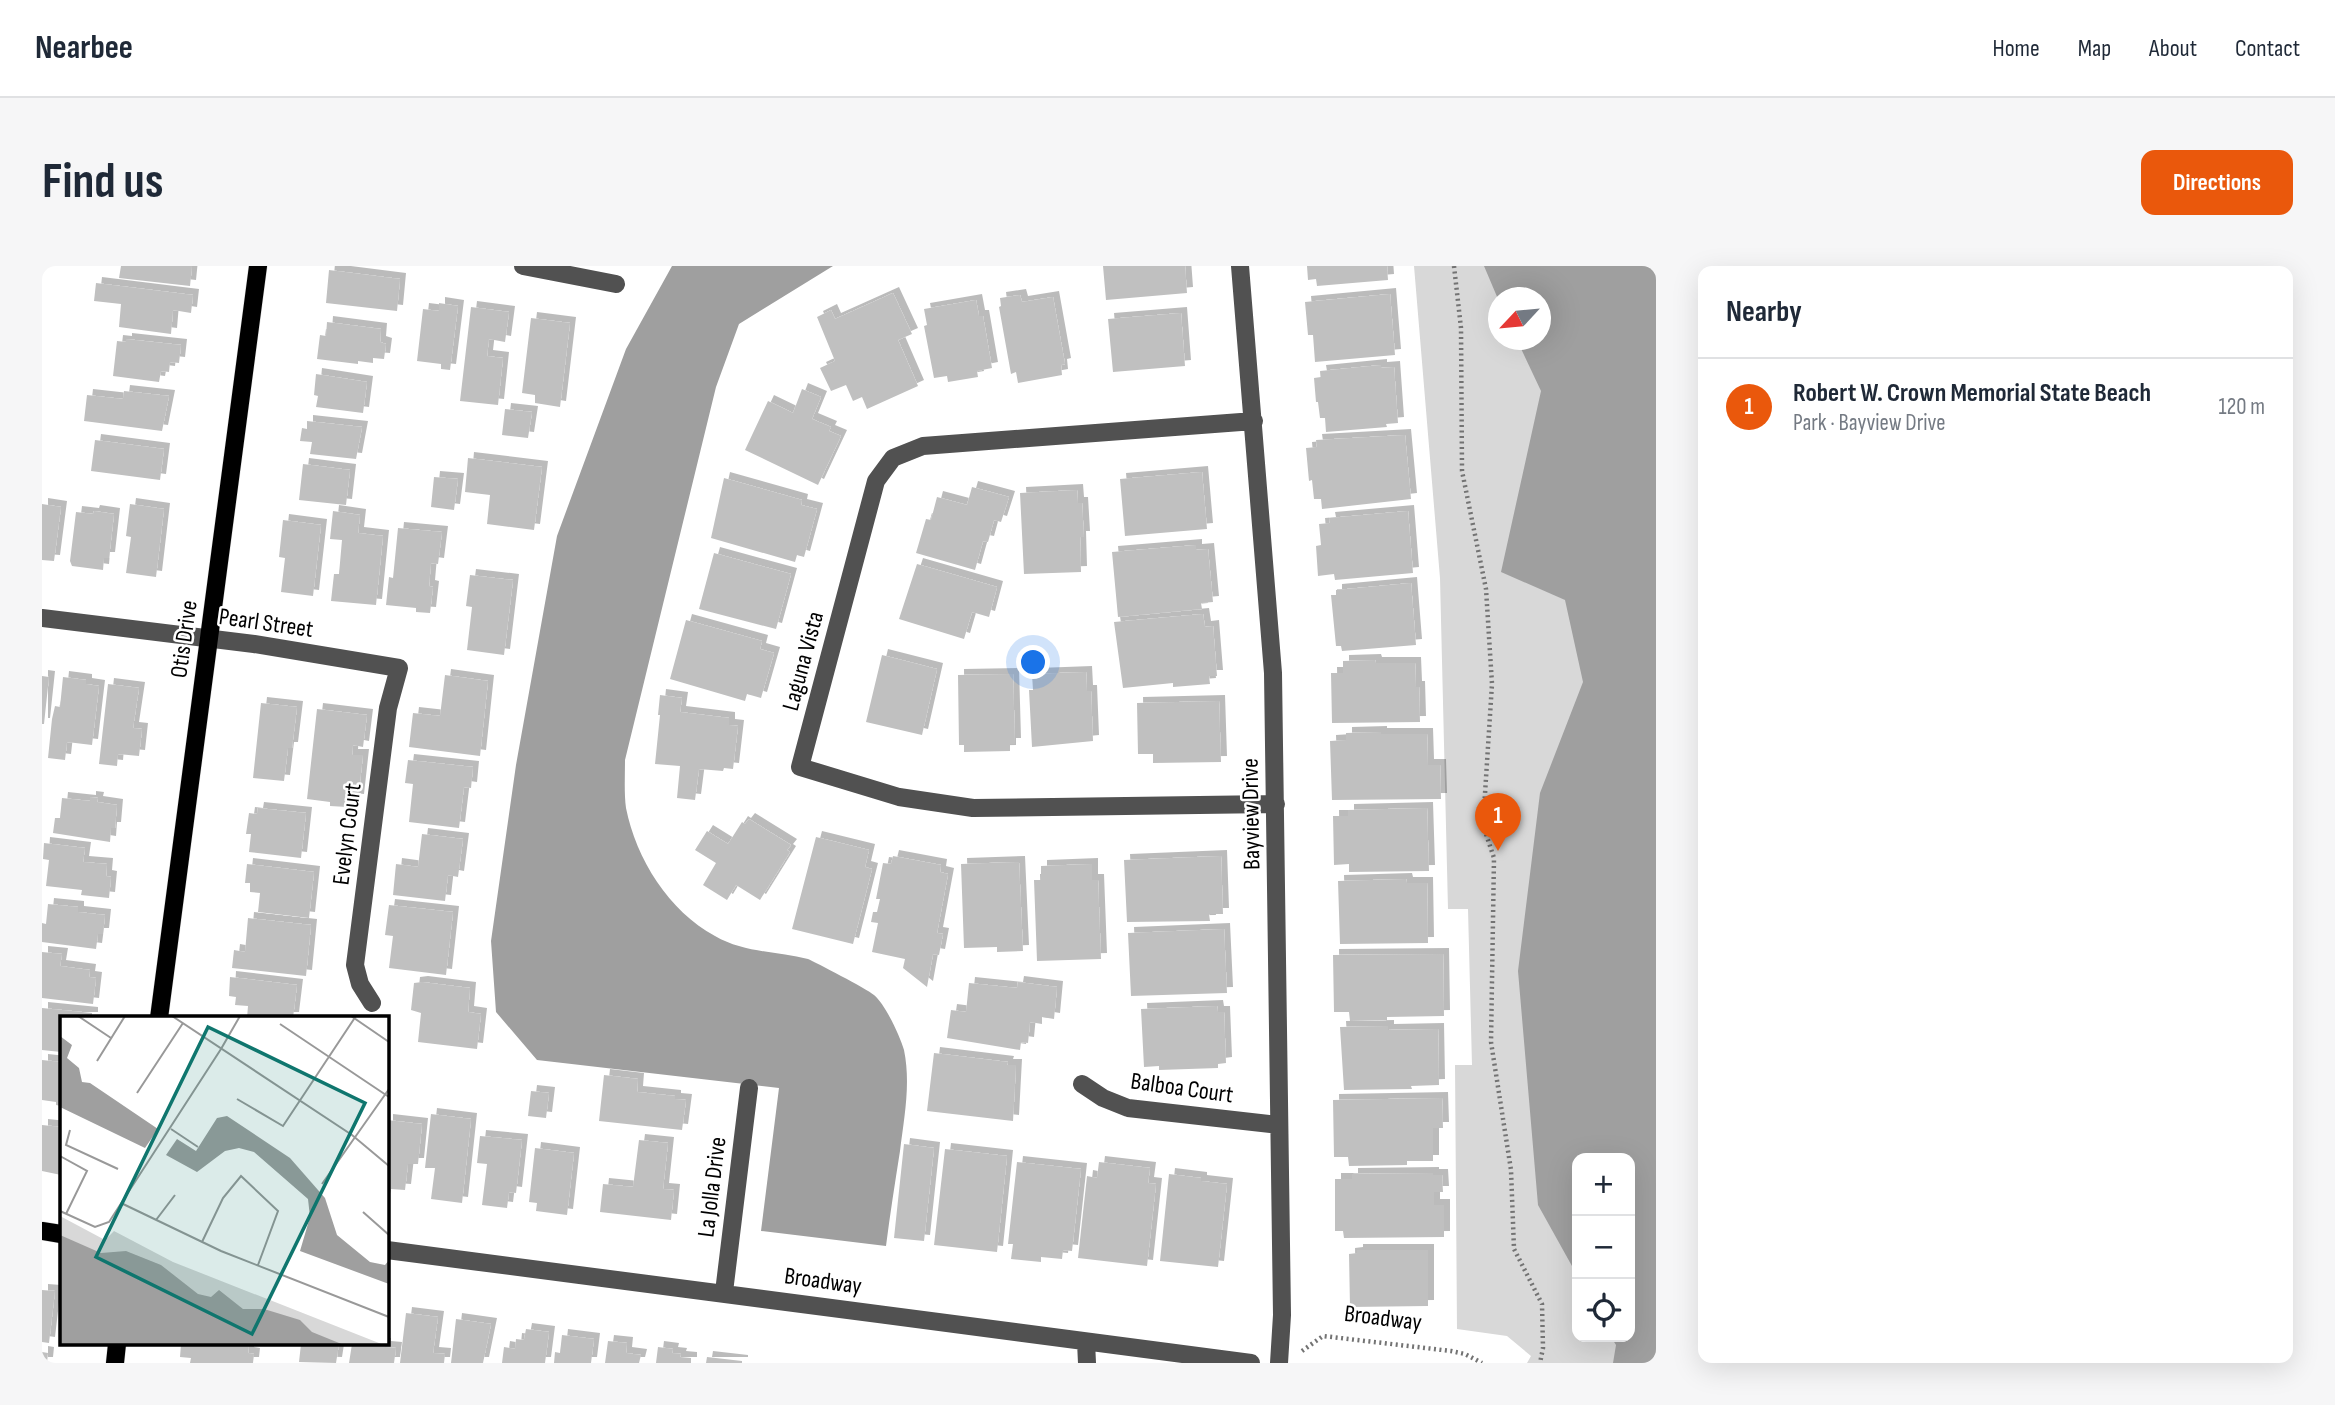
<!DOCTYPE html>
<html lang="en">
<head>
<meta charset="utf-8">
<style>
	body { margin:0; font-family:"Sofia Sans Condensed",sans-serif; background:#f6f6f7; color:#1f2937 }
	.controls { position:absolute; right:21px; bottom:21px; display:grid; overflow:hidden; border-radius:14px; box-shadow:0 7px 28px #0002 }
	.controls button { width:63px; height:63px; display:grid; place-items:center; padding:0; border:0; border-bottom:2px solid #e0e1e3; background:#fff; color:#1f2937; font:35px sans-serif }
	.compass { position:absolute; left:1446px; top:21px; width:63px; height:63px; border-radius:50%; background:#fff; box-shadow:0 7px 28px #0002; rotate:244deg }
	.you { position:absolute; left:992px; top:397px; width:24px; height:24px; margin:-18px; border:5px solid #fff; border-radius:50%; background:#1a73e8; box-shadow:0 0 0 10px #1a73e833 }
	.badge { display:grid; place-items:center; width:46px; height:46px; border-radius:50%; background:#ea580c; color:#fff; font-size:23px; font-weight:700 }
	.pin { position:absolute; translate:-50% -58px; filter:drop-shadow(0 2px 4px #0008) }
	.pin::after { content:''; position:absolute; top:37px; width:24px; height:21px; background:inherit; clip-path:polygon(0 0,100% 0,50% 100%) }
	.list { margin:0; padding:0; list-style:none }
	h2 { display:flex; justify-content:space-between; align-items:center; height:91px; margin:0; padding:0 28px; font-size:30px }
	h2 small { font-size:23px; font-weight:400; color:#747a83 }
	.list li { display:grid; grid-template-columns:46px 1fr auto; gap:21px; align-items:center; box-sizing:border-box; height:98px; padding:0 28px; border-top:2px solid #e0e1e3 }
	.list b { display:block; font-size:26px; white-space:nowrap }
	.list p { margin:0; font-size:23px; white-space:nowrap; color:#747a83 }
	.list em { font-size:23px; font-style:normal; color:#747a83 }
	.icon { flex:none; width:38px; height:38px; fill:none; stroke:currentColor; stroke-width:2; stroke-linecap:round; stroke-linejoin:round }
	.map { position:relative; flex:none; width:1614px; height:1097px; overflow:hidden; border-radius:14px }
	header { display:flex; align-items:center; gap:42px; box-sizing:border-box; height:98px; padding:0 35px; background:#fff; border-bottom:2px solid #e0e1e3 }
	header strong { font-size:33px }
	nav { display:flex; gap:38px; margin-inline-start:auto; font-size:24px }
	.intro { display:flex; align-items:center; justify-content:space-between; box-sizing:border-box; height:168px; padding:0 42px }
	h1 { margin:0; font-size:49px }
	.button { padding:18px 32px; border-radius:14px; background:#ea580c; color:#fff; font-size:24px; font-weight:700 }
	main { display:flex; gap:42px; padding:0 42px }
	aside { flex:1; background:#fff; border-radius:14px; box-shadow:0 7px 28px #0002 }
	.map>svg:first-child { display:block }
</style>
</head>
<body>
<header>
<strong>Nearbee</strong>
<nav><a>Home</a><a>Map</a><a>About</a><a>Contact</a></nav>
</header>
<div class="intro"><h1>Find us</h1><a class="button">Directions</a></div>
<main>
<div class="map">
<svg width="1614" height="1097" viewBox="0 0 1614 1097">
	<defs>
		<filter id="shadow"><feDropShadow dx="6" dy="-6" stdDeviation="0" flood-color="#0004"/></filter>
	</defs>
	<rect width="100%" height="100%" fill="#fff"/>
	<!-- green -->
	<path fill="#d8d8d8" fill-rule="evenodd" d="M1372 0H1614V1097H1485L1489 1090 1465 1070 1415 1063 1413 799H1430L1426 643H1406L1398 312ZM1456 32H1498V74H1456ZM1535 892H1588V1071H1535Z"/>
	<!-- water -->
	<path fill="#9f9f9f" d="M630 0H791L697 58 674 121 583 494C583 510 582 527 584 542 594 593 627 645 673 670 702 687 735 685 766 693 773 696 825 723 832 729 843 738 858 770 862 784 869 818 862 852 858 885 853 917 848 948 844 980L719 965 737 822 495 794 454 746 449 675 474 499 515 270 584 83Z
		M1442 0H1614V1097H1571L1574 1079 1569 1071H1588V892H1535V1009L1496 939 1476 705 1498 527 1541 416 1523 334 1459 306 1499 125 1475 74H1498V32L1456 33Z"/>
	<!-- building -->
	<path fill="#c0c0c0" filter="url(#shadow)" d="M79 0H150L148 20 77 12Z
		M1061 0H1143L1145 27 1064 34Z
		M1265 0H1345L1346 14 1275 20 1274 13 1266 14Z
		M287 4 358 13 355 45 284 37Z
		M54 17 151 29 149 47 131 44 129 68 77 61 79 38 52 35Z
		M851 27 870 68 856 74 876 120 825 143 820 131 811 135 804 119 789 125 778 102 793 95 775 51 789 44 793 53Z
		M1348 28 1353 89 1273 96 1271 69H1266L1263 36Z
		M978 29 980 36 1011 31 1023 98 1019 99 1020 109 976 117 974 106 969 108 957 41 959 40 958 32Z
		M934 34 937 50H941L950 102 935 105 936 111 906 116 905 110 892 112 882 60 885 59 882 43Z
		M397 37 416 40 408 104 399 103V98L375 95 381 43 397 45Z
		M429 41 467 46 463 76 447 73 445 90 461 92 456 139 418 135Z
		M1139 47 1143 100 1071 106 1066 53Z
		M489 52 528 57 518 141 493 137V129L480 127Z
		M285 56 339 63 338 76 344 78 342 93 331 92V97L316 95V98L275 93 278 69 284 70Z
		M84 73 139 79 137 97 128 96 127 106 119 105 117 116 71 110 75 75 84 76Z
		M1339 99V102L1352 101 1356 157 1344 158 1345 161 1284 166 1283 152H1278L1276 136H1274L1272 112 1279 111 1278 105Z
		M274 108 325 116 321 147 274 141 276 130 272 129Z
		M760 123 779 131 770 153 789 161 787 165 799 170 776 219 703 184 726 135 751 147Z
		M82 125 127 130 120 165 42 155 45 129 81 133Z
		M463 143 490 146 486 172 460 169Z
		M265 155 320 161 314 193 268 188 270 176 258 175 260 162 265 163Z
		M1363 169 1369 233 1280 243 1279 233H1272L1270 214 1267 215 1264 182 1275 181 1274 174Z
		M53 174 122 183 118 214 49 205Z
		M426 192 500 201 492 264 445 258 448 229 423 226Z
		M261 198 308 204 304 239 257 234Z
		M1160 206 1165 263 1083 270 1078 213Z
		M392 211 416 213 412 244 389 241Z
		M682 212 760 234 759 239 775 243 762 291 755 289 753 296 669 272Z
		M930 221 967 231 959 256 952 254 946 276 941 275 933 304 874 287 884 253 889 254 895 231 925 239Z
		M1035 224 1036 237H1040L1042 271H1038L1039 306 982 308 978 227Z
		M0 238 19 241 12 295 0 294Z
		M88 238 122 243 114 311 84 307 89 271 84 270Z
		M52 245 72 248 67 292H62L61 304 30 300 28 295 34 246 51 248Z
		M291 245 318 249 316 267 341 270 334 339 289 335 292 308H297L300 274 288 273Z
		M1366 245 1371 307 1293 314 1292 308 1276 310 1274 280 1279 279 1277 258 1288 257 1287 252Z
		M241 254 279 259 271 330 239 326 243 292 237 291Z
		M356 262 400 266 396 298 389 297 387 320 391 321 388 347 374 346V342L344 339 347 311 351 312Z
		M1154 279V284L1166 283 1171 336 1159 337 1160 343 1076 351 1070 286Z
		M672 287 749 308 734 363 657 343Z
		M875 298 955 321 947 351 930 346 922 373 857 353Z
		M428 309 471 314 462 389 425 384 430 341 424 340Z
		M1369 317 1374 379 1300 385 1299 380H1294L1289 329H1294V324Z
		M1161 348 1163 361 1171 360 1175 410H1167L1168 418 1131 421V417L1081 422 1072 356Z
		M644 354 720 375 718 383 732 387 719 432 705 428 703 435 628 413Z
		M840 389 895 403 880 469 824 456Z
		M1333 394 1334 397H1373L1374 421H1377L1378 456 1290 457 1289 407H1301V395Z
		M1044 406 1045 425H1049L1051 475 990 481 987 424H991L990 408Z
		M971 408 973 478H968V485L922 486V479H917L916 409Z
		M403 409 446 415 438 490 367 481 371 447 398 450Z
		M0 410 7 411 2 458H0Z
		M21 411 44 414V418L57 420 50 479 25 476 23 494 6 492 10 453 13 440 18 441Z
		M66 418 97 422 91 462 100 463 97 490 76 488 75 500 57 498Z
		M618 429 640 432 638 446 687 452V459L696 460 691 503 682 502 681 505 657 503 653 534 635 532 638 500 613 498 618 449H616Z
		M1177 435 1179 496 1111 497V488H1096L1095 437Z
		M219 437 255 441 250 482H246L242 515 211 512Z
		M275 443 325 449 321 481 311 479 310 489H321L316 534 306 533 305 541 288 540V536L265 533Z
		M1339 466V468H1385L1386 499H1398L1399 533 1290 534 1288 475 1304 474V467Z
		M366 494 431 501 429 522 422 521 417 562 367 556 371 518 363 517Z
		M48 531 56 532 55 536 75 539 73 562H69L68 576 11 567 13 552H18L20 532 48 535Z
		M216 542 264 547 259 592 207 586 209 568H204L207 547 215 548Z
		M1385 542 1387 605 1307 606V598L1292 599 1291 550H1306V544Z
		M707 553 749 579 745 584 748 586 718 634 694 619 685 634 661 619 674 597 653 584 665 565 686 578 700 556 703 558Z
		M380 568 421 573 416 611 406 609 403 635 351 629 354 598 376 601Z
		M774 571 827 584 823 601 830 603 811 678 750 663Z
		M2 577 43 582 41 596 65 598 64 610 69 611 67 632 39 629 40 624 4 620 7 594 1 593Z
		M851 590 899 599 898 606 906 608 895 667 901 668 897 689 891 688 885 721 861 702 863 693 830 686 836 657 829 656 831 646H835L838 633H834L841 597 849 598Z
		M1179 590 1181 648H1167L1168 655 1085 656 1082 594Z
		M977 596 981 685 955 686V681L922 682 919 598Z
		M205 598 272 606 267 652 216 646 218 627 208 626V617H203Z
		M1050 598V614H1056L1059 693 995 695 992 614H999V600Z
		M1364 613 1365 617H1385L1386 677 1298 678 1296 615Z
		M6 638 36 641V646L63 649 61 668H56L54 683 0 676V657L4 658Z
		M347 639 411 646 404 709 347 702 351 670 343 669Z
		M206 652 269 659 264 710 190 702 192 684 203 686Z
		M1182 663 1185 727 1089 730 1086 667Z
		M0 686 20 688 18 700 48 704 47 711 54 712 51 738 0 732Z
		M1401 688 1402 750 1345 751V754L1308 755 1307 746H1292L1291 689Z
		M188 711 255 719 251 752H205L206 740 193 739 194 731 187 730Z
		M380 716 428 722 426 746 439 748 435 783 376 776 379 747 369 744 372 717Z
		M976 716 1015 721 1012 753 1000 751V758L988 756 986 777 979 776 978 784 905 772 909 744 924 746 927 717 975 722Z
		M1175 740 1176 746H1182L1184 797 1176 798V802L1117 804V800L1102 801 1099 743Z
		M0 742 50 747V752H19V786L0 784Z
		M1346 760V764L1396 763 1397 819 1369 820 1370 823 1302 824 1298 761Z
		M892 787 966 796 965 799H974L971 855 885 845Z
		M0 794 19 796V840L14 839V836L0 834Z
		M562 809 596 813 595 826 633 830V833L644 834 640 864 557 855Z
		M489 825 507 827 504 852 486 850Z
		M1400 832 1401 862H1391V895H1365V899L1307 900 1306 891H1292L1291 834Z
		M389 848 429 853 420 937 389 933 393 902H383Z
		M345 854 380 858 376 898H366L363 924 349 923 348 928 345 927Z
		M0 859 19 861V909L0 905Z
		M438 870 480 874 474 927 467 926 465 942 440 939 445 898 435 897Z
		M597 874 626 877 621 923 632 924 629 954 558 946 561 918 591 921Z
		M862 878 892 882 882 975 852 972Z
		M493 882 532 887 525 949 494 945 495 937 487 936Z
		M903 883 965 890 955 986 892 979Z
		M975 896 1039 903 1030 985 1021 984 1020 993 999 991V996L969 993 971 978H966Z
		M1057 896 1108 902 1106 917 1114 918 1105 1000 1036 992 1045 910 1055 912Z
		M1391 907V909H1400L1401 926H1392V939H1402V971L1302 972 1301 965H1293V913H1310V908Z
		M1127 908 1159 912V915L1185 918 1176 1001 1118 995Z
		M1315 984H1386V1040L1308 1041 1307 988 1315 987Z
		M0 1024 13 1025 7 1077 0 1076Z
		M364 1047 396 1051 391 1087 403 1088 402 1097H358Z
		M414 1053 449 1058 441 1097H409Z
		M484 1063 507 1066 503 1097H460L462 1081 473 1083 474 1073 482 1074Z
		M520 1069 552 1073 549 1097H512L513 1086 518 1087Z
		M566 1075 585 1077 584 1087 599 1089 597 1097H563Z
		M139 1078H207L206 1087 212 1088 211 1097H148L149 1092 138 1091Z
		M259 1078H297L294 1097 257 1096Z
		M310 1078H343V1081L354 1082 352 1097H307Z
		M616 1081 631 1083 630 1087 639 1088 638 1091 649 1092V1097H614Z
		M0 1086 6 1087 5 1097H0Z
		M665 1091 700 1095V1097H664Z"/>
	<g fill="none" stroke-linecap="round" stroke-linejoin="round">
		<!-- major casing -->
		<g stroke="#dbdbdb" stroke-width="19">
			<path id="major" d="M117 752 216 0
				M0 965 19 968
				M73 1097 75 1078"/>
		</g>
		<!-- path -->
		<path stroke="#737373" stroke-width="4.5" stroke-dasharray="2 3.5" stroke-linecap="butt" d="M1412 0 1419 62 1420 205 1444 323 1450 418 1441 559 1452 592 1449 776 1469 904 1472 983 1500 1038 1501 1082 1498 1097
			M1260 1085 1281 1070 1409 1085 1423 1088 1440 1097"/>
		<!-- minor -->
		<path stroke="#515151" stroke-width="18" d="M481 0 574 18
			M1198 0 1231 407 1240 1049 1237 1097
			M1212 155 881 180 851 192 834 215 758 501 857 531 931 542 1234 538
			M0 352 212 378 357 402 346 442 313 699 318 718 330 737
			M1040 818 1061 832 1086 842 1237 859
			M345 984C633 1020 921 1060 1209 1097
			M682 1026 707 822
			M1044 1076 1045 1097"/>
		<!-- major -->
		<use href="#major" stroke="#000" stroke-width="18"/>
	</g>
	<g text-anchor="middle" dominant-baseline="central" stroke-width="5" stroke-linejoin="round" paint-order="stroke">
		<!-- street labels -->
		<g font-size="24" fill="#000" stroke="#fff">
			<text transform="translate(224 357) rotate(8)">Pearl Street</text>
			<text transform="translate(142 373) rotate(-82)">Otis Drive</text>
			<text transform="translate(761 395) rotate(-75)">Laguna Vista</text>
			<text transform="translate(1209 548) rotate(-91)">Bayview Drive</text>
			<text transform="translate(305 568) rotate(-83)">Evelyn Court</text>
			<text transform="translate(1140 822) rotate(8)">Balboa Court</text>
			<text transform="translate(670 921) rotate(-83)">La Jolla Drive</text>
			<text transform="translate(781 1015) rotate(8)">Broadway</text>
			<text transform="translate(1341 1052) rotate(7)">Broadway</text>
		</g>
	</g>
	<!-- overview -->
	<g transform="translate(18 750)">
		<rect width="329" height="329" fill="#fff"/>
		<path d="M0 200 45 224 54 215 113 246 324 329H0Z" fill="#d8d8d8"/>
		<path d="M0 20 12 29 7 42 19 52 22 66 30 67 98 113 85 132 0 91ZM167 100 230 142 265 182 277 219 310 246 325 249 329 244V268L240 235 250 201 248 183 194 136 179 132 165 135 137 156 106 139 117 123 136 135 157 102ZM0 219 41 237 66 235 101 249 138 278 151 281 159 274 183 293H204L240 304 252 316 284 329H0Z" fill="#9f9f9f"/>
		<path fill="none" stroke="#999" stroke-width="2" d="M18 0 51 22M112 0 292 119 329 150M291 0 329 26M220 8 329 81M161 33 180 0M37 45 65 0M77 77 123 7M177 83 223 110 296 0M111 113 138 131M10 114 6 129 58 153M0 140 27 155 6 198M262 168 329 73M61 187 161 235 329 301M0 195 35 211 49 206 161 33M303 196 329 219M96 204 115 179M142 226 163 182 181 160 218 195 198 249"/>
		<path fill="#0f766e" fill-opacity="0.15" stroke="#0f766e" stroke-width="3.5" d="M148 11 305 87 192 318 36 241Z"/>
		<rect width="329" height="329" fill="none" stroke="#000" stroke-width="3.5"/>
	</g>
</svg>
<div class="controls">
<button>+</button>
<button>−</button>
<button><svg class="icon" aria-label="locate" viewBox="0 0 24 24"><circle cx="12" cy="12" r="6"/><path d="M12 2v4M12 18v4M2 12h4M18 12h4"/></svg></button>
</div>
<svg class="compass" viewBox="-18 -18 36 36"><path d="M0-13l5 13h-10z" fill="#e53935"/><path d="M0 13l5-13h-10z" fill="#747a83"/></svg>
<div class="you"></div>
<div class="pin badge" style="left:1456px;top:585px">1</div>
</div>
<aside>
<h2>Nearby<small></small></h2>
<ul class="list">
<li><span class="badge">1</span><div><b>Robert W. Crown Memorial State Beach</b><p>Park · Bayview Drive</p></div><em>120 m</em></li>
</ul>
</aside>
</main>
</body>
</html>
